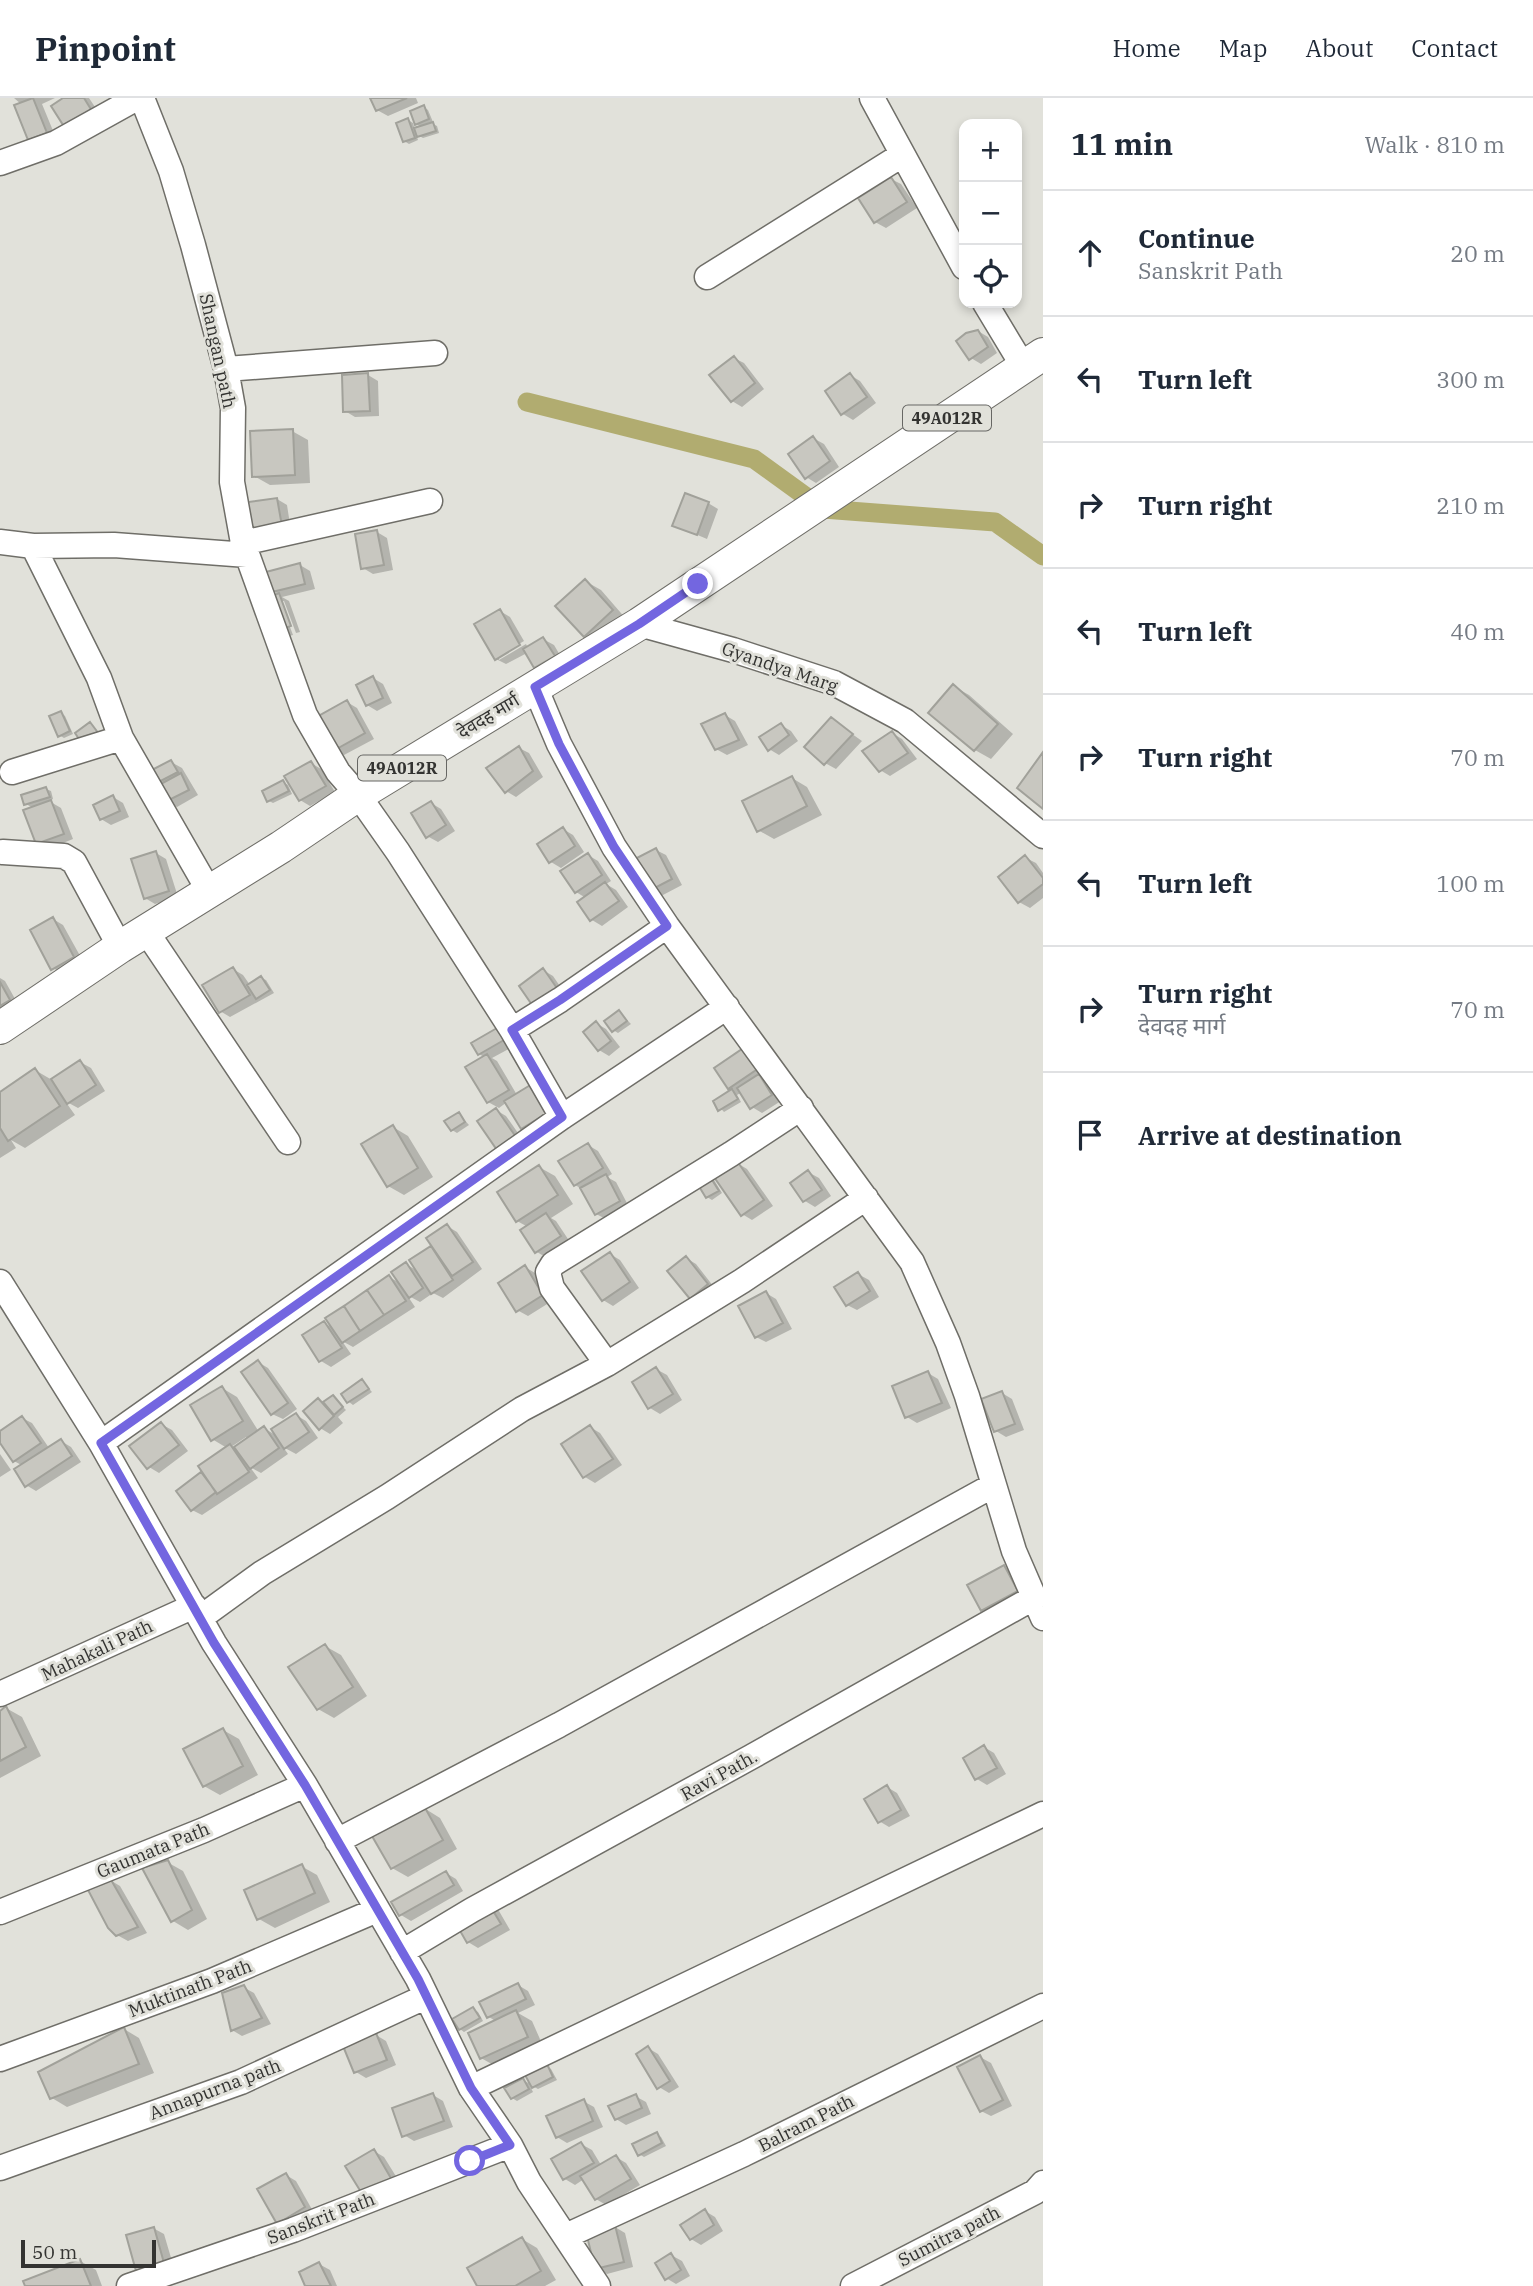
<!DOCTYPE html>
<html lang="en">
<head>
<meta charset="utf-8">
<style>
	body { margin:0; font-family:"IBM Plex Serif","Noto Sans Devanagari",serif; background:#f6f6f7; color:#1f2937 }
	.controls { position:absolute; right:21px; top:21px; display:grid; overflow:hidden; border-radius:14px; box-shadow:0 4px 10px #0003 }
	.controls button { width:63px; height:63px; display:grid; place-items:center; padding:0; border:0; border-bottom:2px solid #e0e1e3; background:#fff; color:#1f2937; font:35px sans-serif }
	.scale { position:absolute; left:21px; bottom:18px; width:135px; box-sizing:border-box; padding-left:7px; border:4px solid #333331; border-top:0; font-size:19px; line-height:24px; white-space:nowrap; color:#333331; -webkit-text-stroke:5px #e1e1da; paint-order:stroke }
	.stop { position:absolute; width:21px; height:21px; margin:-16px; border:5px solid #7366e0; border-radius:50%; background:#fff }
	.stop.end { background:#7366e0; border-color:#fff; box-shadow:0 2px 7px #0008 }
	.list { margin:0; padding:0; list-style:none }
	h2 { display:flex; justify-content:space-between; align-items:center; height:91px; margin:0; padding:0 28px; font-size:30px }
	h2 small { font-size:23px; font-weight:400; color:#747a83 }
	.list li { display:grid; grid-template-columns:46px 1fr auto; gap:21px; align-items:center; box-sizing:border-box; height:126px; padding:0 28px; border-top:2px solid #e0e1e3 }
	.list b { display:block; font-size:26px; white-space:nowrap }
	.list p { margin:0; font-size:23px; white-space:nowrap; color:#747a83 }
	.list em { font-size:23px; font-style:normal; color:#747a83 }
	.icon { flex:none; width:38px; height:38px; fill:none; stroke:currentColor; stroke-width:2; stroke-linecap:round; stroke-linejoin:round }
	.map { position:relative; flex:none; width:1043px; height:2188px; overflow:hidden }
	header { display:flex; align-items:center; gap:42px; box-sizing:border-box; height:98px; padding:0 35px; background:#fff; border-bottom:2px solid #e0e1e3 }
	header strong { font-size:33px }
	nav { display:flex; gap:38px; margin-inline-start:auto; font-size:24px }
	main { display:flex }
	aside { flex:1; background:#fff }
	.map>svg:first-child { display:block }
</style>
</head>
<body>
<header>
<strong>Pinpoint</strong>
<nav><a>Home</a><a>Map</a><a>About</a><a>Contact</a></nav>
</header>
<main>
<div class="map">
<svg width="1043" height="2188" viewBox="0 0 1043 2188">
	<rect width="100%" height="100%" fill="#e1e1da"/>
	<!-- shadow -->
	<path fill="#0003" fill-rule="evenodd" d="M14 0H55L42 6 56 40 40 47 30 41 21 6Z
		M67 0H89L95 9 68 26V30L97 12 101 19 76 35 66 29 53 8Z
		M372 0H416L418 5 388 18 377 12Z
		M424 9 428 12 433 24 431 25 437 28 439 35 423 40 416 36 418 42 409 46 404 43 408 22 413 25 415 32 422 29 416 26Z
		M891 81 901 86 917 110 886 130 875 124Z
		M978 233 988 239 997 255 981 266 971 260Z
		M734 260 744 265 764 291 742 309 732 303Z
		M368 277 378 283 379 318 355 319 345 313Z
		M850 277 860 283 876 305 853 322 843 316 827 294Z
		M292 333 308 342 310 385 270 387 254 378Z
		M813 340 824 346 839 369 816 385 806 379Z
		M277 401 287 407 291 433 258 439Z
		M708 405 718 411 707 441 674 427Z
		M377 434 387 440 393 472 373 476 363 470Z
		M300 467 310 473 315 491 282 499 289 503 300 534 296 535 284 503H280L293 537 289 538 279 532 280 497 273 493Z
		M585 483 601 492 627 522 600 546 585 537Z
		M500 513 510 519 524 543 499 558V562L526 546 528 550 543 541 554 547 564 564 546 575 535 569 527 555 506 566 496 561Z
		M373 580 383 586 392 605 377 613 367 607Z
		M953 588 969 597 1013 636 991 661 975 652 930 615Z
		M347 604 357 610 374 641 344 657 334 651Z
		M61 615 65 618 73 636 64 640 59 637Z
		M725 617 735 623 748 647 727 657 716 651Z
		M831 621 862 643 836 671 825 665Z
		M781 627 791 633 798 643 779 657 769 651Z
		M892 635 902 641 917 661 890 678 880 672Z
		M519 650 529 655 543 679 516 699 506 693Z
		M171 664 182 670 198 697 177 709 166 703 155 685Z
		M311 665 321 671 335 694 310 708 300 702Z
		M792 680 807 689 822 717 774 741 758 732Z
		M283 684 288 687 292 696 273 705 269 703Z
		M46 691 51 693 53 701 49 703 61 710 73 741 48 751 38 745 33 710 26 706Z
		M113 699 123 705 129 719 111 727 101 721Z
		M431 705 441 711 455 733 438 744 427 738Z
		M563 731 573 737 584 754 561 770 551 764Z
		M656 752 666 757 682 787 661 798 651 792Z
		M156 755 166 761 178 799 155 806 145 800Z
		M588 757 598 763 611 783 606 786 616 792 628 809 602 828 592 822 586 800 576 794Z
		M1026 760 1036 765 1043 775V800L1030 810 1019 804 1000 779Z
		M53 821 63 827 84 865 63 876 53 870Z
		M233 871 243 877 250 887 261 880 266 882 274 895 230 919 220 913Z
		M543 872 553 878 570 903 549 919Z
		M0 880 5 883 19 908 0 914Z
		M619 914 631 926 618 935 613 932Z
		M596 925 606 931 620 949 609 958 599 952 585 934Z
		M498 932 514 948 492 960 497 963 517 997 558 1020 532 1036 522 1030 507 1004 499 1010 488 1004 484 959 479 956Z
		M745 951 768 976 762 980 769 984 781 1003 762 1015 752 1009 742 994 737 997 741 1004 724 1014 715 1004 734 992 729 990Z
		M80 964 91 970 105 993 78 1010 65 1003 75 1017 25 1050 11 1042 16 1050 0 1060V996L35 972 52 982Z
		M496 1012 506 1018 525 1045 508 1056Z
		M459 1016 469 1027 457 1035 452 1032Z
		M393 1029 408 1038 433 1079 404 1097 388 1088Z
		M588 1047 598 1053 612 1076 607 1079 616 1084 629 1109 606 1121 596 1116 582 1091 575 1087Z
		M737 1065 747 1071 773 1108 752 1122 742 1116Z
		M539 1069 555 1078 573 1106 551 1120 556 1123 570 1144 547 1160 537 1154 528 1129 517 1123Z
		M808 1074 819 1080 831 1098 815 1109 805 1103Z
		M709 1079 714 1082 722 1095 712 1102 707 1099Z
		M447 1128 457 1134 482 1171 443 1200 433 1195 420 1204 407 1197 415 1209 353 1249 342 1243 351 1256 331 1269 321 1263 304 1238 324 1225 335 1231 389 1179 402 1186 406 1166 419 1174 411 1163 434 1148Z
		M610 1156 620 1162 639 1190 613 1208 603 1202Z
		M686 1160 696 1166 717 1193 691 1200Z
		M525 1169 535 1175 552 1203 528 1218 517 1212Z
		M858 1176 869 1182 879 1199 857 1212 847 1207Z
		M766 1195 776 1201 792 1231 766 1244 756 1239Z
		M258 1264 268 1270 297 1311 283 1321 272 1316Z
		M656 1271 667 1277 682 1302 660 1316 650 1310 634 1285Z
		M928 1275 938 1281 951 1310 917 1325 907 1319Z
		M362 1283 372 1294 353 1307 349 1304Z
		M222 1290 237 1299 259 1334 264 1330 277 1338 296 1317 306 1323 318 1340 296 1356 283 1349 288 1356 261 1375 250 1369 258 1380 202 1417 192 1412 179 1393 204 1374 227 1350 212 1341ZM246 1339 248 1342 235 1351 231 1349Z
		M1002 1295 1012 1301 1024 1332 1006 1339 996 1333Z
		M333 1299 346 1312 338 1319 343 1325 330 1336 320 1330 318 1302 324 1306Z
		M22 1320 32 1325 49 1350 61 1343 71 1349 81 1364 36 1393 26 1387 23 1368 14 1363 0 1342V1335Z
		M161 1326 172 1332 188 1353 159 1375 149 1369Z
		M590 1329 600 1335 622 1367 595 1385 585 1379Z
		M0 1356 11 1372 0 1379Z
		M1004 1469 1014 1475 1027 1498 992 1517 982 1511Z
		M325 1548 341 1557 367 1598 334 1620 318 1611Z
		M6 1610 22 1619 41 1658 0 1680V1615Z
		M223 1632 239 1641 258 1677 220 1697 204 1688Z
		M984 1649 994 1655 1006 1676 987 1687 977 1681Z
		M887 1689 897 1695 910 1718 889 1729 879 1723Z
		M424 1710 440 1720 457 1751 408 1779 392 1770Z
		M167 1764 183 1773 207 1821 188 1832 173 1823Z
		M301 1768 317 1777 330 1804 275 1830 259 1821Z
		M446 1775 456 1781 463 1793 411 1823 401 1817Z
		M110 1782 120 1788 147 1835 128 1843 117 1837Z
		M489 1808 499 1813 510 1832 478 1850 468 1844Z
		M518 1887 528 1893 535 1907 518 1915 532 1923 543 1948 497 1969 481 1960 497 1924 489 1919Z
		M243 1889 254 1895 271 1926 242 1938 232 1932Z
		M473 1911 478 1914 483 1923 464 1934 460 1931Z
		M124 1931 139 1940 154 1975 67 2009 52 2000Z
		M376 1937 386 1943 396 1967 366 1980 356 1974Z
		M648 1950 658 1956 679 1989 669 1995 659 1989Z
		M980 1959 991 1965 1012 2008 991 2018 981 2013Z
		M547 1968 551 1971 557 1982 538 1991 529 1986 533 1994 517 2003 512 2000 523 1982 532 1987Z
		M433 1997 443 2003 453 2029 414 2043 404 2037Z
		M635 1998 646 2004 651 2016 626 2027 616 2021Z
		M583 2003 594 2009 603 2029 567 2045 557 2039Z
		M657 2036 661 2039 666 2048 644 2059 639 2056Z
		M581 2046 592 2052 601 2067 616 2059 626 2065 640 2087 606 2107 596 2101 584 2081 575 2087 565 2081 554 2062Z
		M374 2053 384 2059 402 2088 375 2104Z
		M286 2077 296 2083 314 2115 278 2125Z
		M705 2113 715 2119 723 2133 701 2147 691 2141Z
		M615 2129 625 2135 633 2169 607 2176 597 2170Z
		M153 2130 164 2136 174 2170 148 2178Z
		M522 2141 537 2150 556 2182 545 2188H479Z
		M671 2157 682 2163 690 2178 676 2186 666 2180Z
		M80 2163 96 2172 102 2188H27Z
		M319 2166 330 2172 337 2188H307Z"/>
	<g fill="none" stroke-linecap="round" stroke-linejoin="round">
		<!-- canal -->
		<path stroke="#b1ac70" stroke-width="19" d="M527 304 754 361 823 411 995 424 1043 458"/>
	</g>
	<!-- building -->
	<path fill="#c8c7c0" stroke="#a1a19a" stroke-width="2" d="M33 0 47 35 28 42 14 7Z
		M63 0H84L92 13 65 30 51 8Z
		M370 0H407L376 13Z
		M424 7 429 21 415 27 410 13Z
		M408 20 415 40 403 44 396 25Z
		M433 24 436 33 417 39 414 30Z
		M891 79 907 104 874 125 858 100Z
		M978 232 988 249 969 262 956 243 966 235Z
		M734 258 755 285 731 304 709 277Z
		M368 275 370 313 343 314 342 277Z
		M850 275 867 299 841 317 825 293Z
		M293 331 295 377 252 379 250 333Z
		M813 338 830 363 805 381 788 356Z
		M685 395 709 404 697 437 672 428Z
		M277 400 282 428 246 434 241 405Z
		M377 432 384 467 361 471 355 436Z
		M300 465 305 486 272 494 266 474Z
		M585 481 613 512 584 539 555 508Z
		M279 495 291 528 277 533 265 501Z
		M500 511 520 547 495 562 474 526Z
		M543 539 555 558 534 570 523 551Z
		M373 578 383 600 366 608 356 587Z
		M953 586 998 626 974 653 928 615Z
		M347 602 365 635 333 653 315 620Z
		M61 613 70 633 58 639 49 618Z
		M725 615 739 642 715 652 701 626Z
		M831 619 853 636 824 667 804 649Z
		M90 624 99 636 83 647 75 635Z
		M781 625 789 637 768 653 759 639Z
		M892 633 908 655 879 674 862 653Z
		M519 648 533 673 505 695 486 670Z
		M1043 654V711L1017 690Z
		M171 662 178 674 153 687 148 674Z
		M311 663 326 688 299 703 284 678Z
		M181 675 189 692 165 704 157 688Z
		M792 678 807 708 757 734 742 703Z
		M283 682 289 693 267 704 262 693Z
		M46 689 50 699 24 707 21 697Z
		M113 697 120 713 100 722 93 707Z
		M51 702 64 736 36 746 23 712Z
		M431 703 446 727 426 740 411 715Z
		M563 729 575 748 549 765 537 746Z
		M656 750 672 781 649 793 633 762Z
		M156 753 169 793 144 801 131 761Z
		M588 755 602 777 575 795 560 773Z
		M1025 757 1043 780V786L1018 805 998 779Z
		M605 784 619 803 590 823 577 804Z
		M53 819 74 859 51 872 30 832Z
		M233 869 250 897 219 915 202 887Z
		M543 870 561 896 537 914 519 888Z
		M261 878 270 892 256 901 247 887Z
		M0 884 10 902 0 908Z
		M619 912 627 923 612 934 604 923Z
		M596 923 611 943 598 953 583 934Z
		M497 930 504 942 478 957 471 945Z
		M745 949 759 970 728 991 714 970Z
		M487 956 509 992 487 1005 465 969Z
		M80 962 96 987 67 1006 51 981Z
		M35 970 60 1008 8 1043 0 1030V994Z
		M759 976 772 997 750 1011 737 990Z
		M532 986 549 1014 521 1031 504 1003Z
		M732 991 738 1001 718 1013 713 1003Z
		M496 1010 516 1039 497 1052 477 1023Z
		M459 1014 465 1024 451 1033 444 1023Z
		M393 1027 418 1070 387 1089 361 1046Z
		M588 1045 603 1070 574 1088 558 1063Z
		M737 1063 764 1102 741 1118 714 1079Z
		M539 1067 558 1097 516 1124 497 1094Z
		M808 1072 822 1092 803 1104 790 1085Z
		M606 1076 620 1103 595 1117 580 1090Z
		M709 1077 719 1093 706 1100 697 1085Z
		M546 1115 561 1138 535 1155 520 1132Z
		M447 1126 473 1164 452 1178 426 1140Z
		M431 1148 453 1182 431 1196 409 1162Z
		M610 1154 630 1184 602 1203 581 1173Z
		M686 1158 708 1186 690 1201 667 1173Z
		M406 1164 423 1190 409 1200 391 1174Z
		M525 1167 543 1197 516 1214 498 1185Z
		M858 1174 870 1193 846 1208 834 1189Z
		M389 1177 406 1203 384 1217 367 1192Z
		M367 1192 384 1217 360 1233 344 1208Z
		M766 1193 783 1225 755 1240 738 1208Z
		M344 1208 360 1233 342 1245 325 1220Z
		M324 1223 342 1250 319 1264 302 1237Z
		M258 1262 288 1305 271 1317 241 1274Z
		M656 1269 673 1296 648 1311 632 1284Z
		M928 1273 942 1305 905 1320 892 1288Z
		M362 1281 369 1291 347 1305 341 1296Z
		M222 1288 243 1323 211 1343 190 1307Z
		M1002 1293 1015 1326 994 1334 981 1301Z
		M333 1297 343 1309 334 1317 323 1304Z
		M318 1300 334 1318 319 1332 303 1313Z
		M296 1315 309 1334 284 1351 271 1331Z
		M22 1318 41 1345 13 1364 0 1345V1333Z
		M161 1324 179 1347 147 1371 129 1348Z
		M590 1327 613 1361 583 1380 561 1346Z
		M264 1328 279 1350 250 1371 234 1349Z
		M61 1341 72 1358 25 1389 14 1371Z
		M230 1346 249 1374 217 1396 198 1368Z
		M201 1374 216 1394 191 1413 176 1393Z
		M1004 1467 1018 1493 981 1513 967 1487Z
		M325 1546 353 1589 317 1612 288 1569Z
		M6 1608 26 1649 0 1663V1613Z
		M223 1630 243 1668 203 1689 183 1651Z
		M984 1647 997 1670 975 1682 963 1660Z
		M887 1687 901 1712 878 1725 864 1701Z
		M424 1708 443 1742 391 1771 372 1738Z
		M168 1762 192 1812 171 1824 142 1770Z
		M302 1766 315 1795 257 1822 244 1792Z
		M446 1773 454 1787 399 1818 391 1804Z
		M110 1780 138 1829 116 1838 108 1830 88 1792Z
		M489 1806 501 1826 467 1845 455 1824Z
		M518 1885 526 1901 487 1920 479 1904Z
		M244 1887 262 1920 231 1933 222 1895Z
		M473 1909 480 1920 459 1932 452 1921Z
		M516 1912 528 1939 480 1961 468 1935Z
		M124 1929 139 1966 50 2001 38 1974Z
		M376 1935 387 1962 354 1975 343 1948Z
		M648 1948 670 1983 657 1991 636 1956Z
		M980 1957 1003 2002 980 2014 957 1969Z
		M547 1966 553 1979 532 1990 525 1977Z
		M523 1980 529 1991 511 2001 504 1990Z
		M433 1995 444 2023 402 2039 392 2010Z
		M636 1996 642 2010 615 2022 608 2008Z
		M584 2001 593 2023 556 2040 546 2018Z
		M657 2034 662 2045 638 2058 632 2046Z
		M581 2044 594 2065 563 2082 551 2061Z
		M374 2051 392 2082 364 2099 345 2068Z
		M616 2057 631 2081 595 2102 580 2078Z
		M286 2075 305 2109 277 2126 257 2091Z
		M705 2111 714 2127 690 2142 680 2127Z
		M615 2127 624 2164 595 2171 586 2134Z
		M154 2129 164 2165 136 2173 126 2137Z
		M522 2139 541 2173 515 2188H477L467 2170Z
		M671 2155 681 2172 665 2182 655 2165Z
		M80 2161 91 2188H25L23 2183Z
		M319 2164 331 2188H305L299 2174Z"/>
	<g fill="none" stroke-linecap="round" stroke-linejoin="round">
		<!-- minor casing -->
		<g stroke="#6f6e68" stroke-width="27">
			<path id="minor" d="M142 0 171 73 193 147 226 271 233 310 232 384 243 445 305 617 338 674 358 697 398 754 512 932
				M872 0 964 169
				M0 65 56 45 137 0
				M707 179 902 57
				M985 205 1023 268
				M226 271 435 255
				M0 444 33 448 114 447 247 457
				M243 445 430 403
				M33 448 99 580 121 640 209 793
				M639 526 733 552 834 585 905 623 1043 738
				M535 589 559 646 614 749 667 828 912 1164 948 1245 967 1298 1014 1453 1043 1520
				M12 674 121 640
				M3 754 64 758 74 764 120 849
				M146 833 288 1044
				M562 1019 512 932 560 902 667 828
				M0 1184 101 1345 214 1545 305 1687 418 1881 471 1990 510 2047 529 2084 598 2188
				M607 1266 552 1190 548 1174 553 1166 731 1056 801 1010
				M101 1345 562 1019 727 909
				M200 1520 262 1475 387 1399 522 1311 607 1266 742 1183 866 1100
				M0 1596 194 1508
				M337 1743 559 1627 992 1388
				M0 1814 204 1732 305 1687
				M402 1854 472 1812 751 1659 1035 1499
				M0 1961 212 1883 377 1812
				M471 1990 1043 1716
				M0 2070 241 1984 425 1899
				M566 2138 744 2056 1043 1908
				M129 2188 293 2132 510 2047
				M853 2188 1035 2094 1043 2085"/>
		</g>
		<!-- major casing -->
		<g stroke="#6f6e68" stroke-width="34">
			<path id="major" d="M0 930 120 849 281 749 358 697 639 526 1043 256"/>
		</g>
		<!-- minor -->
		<use href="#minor" stroke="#fff" stroke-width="24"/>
		<!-- major -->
		<use href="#major" stroke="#fff" stroke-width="32"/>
	</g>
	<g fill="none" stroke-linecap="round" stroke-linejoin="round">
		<!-- route -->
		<path stroke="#7366e0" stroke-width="9" d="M470 2063 510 2047 471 1990 418 1881 305 1687 214 1545 101 1345 562 1019 512 932 560 902 667 828 614 749 559 646 535 589 639 526 698 486"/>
	</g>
	<g text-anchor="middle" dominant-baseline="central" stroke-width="6" stroke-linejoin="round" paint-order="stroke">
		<!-- shield labels -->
		<g fill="#e1e1da" stroke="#676764" stroke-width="2">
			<rect x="903" y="307.5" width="88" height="25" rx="5"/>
			<rect x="358" y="657.5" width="88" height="25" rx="5"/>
		</g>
		<g font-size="16" font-weight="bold" fill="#333331">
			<text x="947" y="320">49A012R</text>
			<text x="402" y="670">49A012R</text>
		</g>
		<!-- street labels -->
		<g font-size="18" fill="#333331" stroke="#e1e1da">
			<text transform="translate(218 253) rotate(78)">Shangan path</text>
			<text transform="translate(780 569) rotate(19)">Gyandya Marg</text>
			<text transform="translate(488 618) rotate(-31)">देवदह मार्ग</text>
			<text transform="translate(97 1552) rotate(-25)">Mahakali Path</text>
			<text transform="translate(719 1677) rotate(-29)">Ravi Path.</text>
			<text transform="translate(153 1752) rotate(-22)">Gaumata Path</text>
			<text transform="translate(190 1890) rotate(-21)">Muktinath Path</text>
			<text transform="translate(215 1991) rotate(-21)">Annapurna path</text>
			<text transform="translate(806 2025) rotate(-27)">Balram Path</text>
			<text transform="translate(321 2120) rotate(-21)">Sanskrit Path</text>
			<text transform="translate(949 2138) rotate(-27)">Sumitra path</text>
		</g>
	</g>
</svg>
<div class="controls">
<button>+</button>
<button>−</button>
<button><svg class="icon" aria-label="locate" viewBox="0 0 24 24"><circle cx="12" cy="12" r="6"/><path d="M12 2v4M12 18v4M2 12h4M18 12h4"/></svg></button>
</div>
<div class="scale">50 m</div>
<div class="stop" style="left:470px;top:2063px"></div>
<div class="stop end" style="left:698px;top:486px"></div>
</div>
<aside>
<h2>11 min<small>Walk · 810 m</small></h2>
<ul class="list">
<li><svg class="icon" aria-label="ahead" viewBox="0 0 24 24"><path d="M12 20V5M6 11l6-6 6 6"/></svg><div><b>Continue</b><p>Sanskrit Path</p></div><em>20 m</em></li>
<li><svg class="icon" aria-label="left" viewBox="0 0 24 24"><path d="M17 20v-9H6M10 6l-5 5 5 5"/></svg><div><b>Turn left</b></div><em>300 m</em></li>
<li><svg class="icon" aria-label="right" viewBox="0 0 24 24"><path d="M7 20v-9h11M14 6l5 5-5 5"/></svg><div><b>Turn right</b></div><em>210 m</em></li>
<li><svg class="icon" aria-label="left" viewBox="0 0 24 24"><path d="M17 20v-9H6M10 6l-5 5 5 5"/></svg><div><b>Turn left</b></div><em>40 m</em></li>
<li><svg class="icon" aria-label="right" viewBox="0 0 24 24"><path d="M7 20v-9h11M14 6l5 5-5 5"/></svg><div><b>Turn right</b></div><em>70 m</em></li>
<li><svg class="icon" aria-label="left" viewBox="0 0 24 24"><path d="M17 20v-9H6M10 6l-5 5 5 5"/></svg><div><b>Turn left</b></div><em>100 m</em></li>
<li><svg class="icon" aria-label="right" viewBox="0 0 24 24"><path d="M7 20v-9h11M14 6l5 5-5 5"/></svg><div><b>Turn right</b><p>देवदह मार्ग</p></div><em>70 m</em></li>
<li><svg class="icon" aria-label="arrive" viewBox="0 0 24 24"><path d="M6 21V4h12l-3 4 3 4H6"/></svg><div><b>Arrive at destination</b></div></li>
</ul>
</aside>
</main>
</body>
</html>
